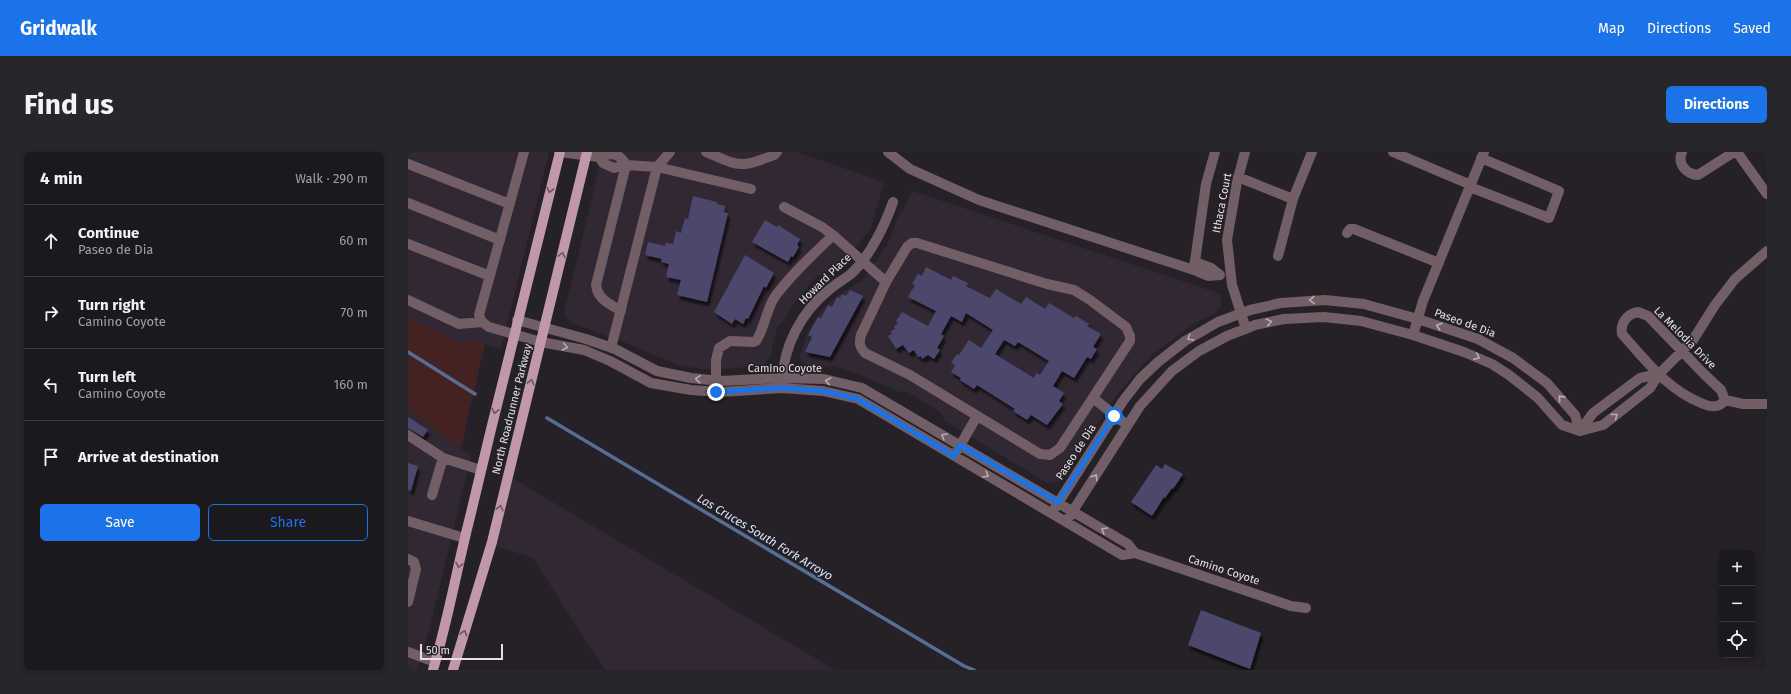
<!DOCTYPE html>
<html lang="en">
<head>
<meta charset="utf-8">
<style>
	body { margin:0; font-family:"Fira Sans",sans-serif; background:#29262b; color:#f1f3f6 }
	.controls { position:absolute; right:12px; bottom:12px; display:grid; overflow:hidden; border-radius:6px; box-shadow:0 2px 6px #0003 }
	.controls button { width:36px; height:36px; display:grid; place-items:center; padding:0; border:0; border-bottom:1px solid #3a383c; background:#1c191e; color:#f1f3f6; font:20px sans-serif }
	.scale { position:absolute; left:12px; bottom:10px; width:83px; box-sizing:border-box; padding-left:4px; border:2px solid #e4e0e4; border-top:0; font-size:11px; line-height:14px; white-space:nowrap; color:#e4e0e4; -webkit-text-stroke:3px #262128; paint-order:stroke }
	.stop { position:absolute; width:12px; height:12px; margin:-9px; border:3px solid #1a73e8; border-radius:50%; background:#fff }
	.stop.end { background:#1a73e8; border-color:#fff; box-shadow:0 1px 4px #0008 }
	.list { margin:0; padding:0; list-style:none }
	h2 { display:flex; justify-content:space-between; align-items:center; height:52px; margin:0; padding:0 16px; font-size:17px }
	h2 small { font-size:13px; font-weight:400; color:#a0a0a4 }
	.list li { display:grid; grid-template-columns:26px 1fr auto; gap:12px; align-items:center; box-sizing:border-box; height:72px; padding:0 16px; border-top:1px solid #3a383c }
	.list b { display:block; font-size:15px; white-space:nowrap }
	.list p { margin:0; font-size:13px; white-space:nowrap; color:#a0a0a4 }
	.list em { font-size:13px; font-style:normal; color:#a0a0a4 }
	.actions { display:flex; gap:8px; padding:12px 16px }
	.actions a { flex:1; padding:9px 0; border:1px solid #1a73e8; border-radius:6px; text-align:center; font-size:14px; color:#1a73e8 }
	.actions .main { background:#1a73e8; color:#fff }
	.icon { flex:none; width:22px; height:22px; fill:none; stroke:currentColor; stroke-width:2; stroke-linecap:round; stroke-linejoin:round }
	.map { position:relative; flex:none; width:1359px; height:518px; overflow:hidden; border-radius:6px }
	header { display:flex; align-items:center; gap:24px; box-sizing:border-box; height:56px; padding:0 20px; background:#1a73e8; color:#fff }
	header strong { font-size:19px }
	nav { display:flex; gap:22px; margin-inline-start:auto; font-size:14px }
	.intro { display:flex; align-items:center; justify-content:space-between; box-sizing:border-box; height:96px; padding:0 24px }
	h1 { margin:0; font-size:28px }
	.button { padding:10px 18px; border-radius:6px; background:#1a73e8; color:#fff; font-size:14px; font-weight:700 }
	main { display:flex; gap:24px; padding:0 24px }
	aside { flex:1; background:#1c191e; border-radius:6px; box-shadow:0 2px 6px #0003 }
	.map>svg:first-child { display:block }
</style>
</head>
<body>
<header>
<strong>Gridwalk</strong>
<nav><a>Map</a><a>Directions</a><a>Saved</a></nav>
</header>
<div class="intro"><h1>Find us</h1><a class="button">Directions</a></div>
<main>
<aside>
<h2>4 min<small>Walk · 290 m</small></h2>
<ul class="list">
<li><svg class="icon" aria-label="ahead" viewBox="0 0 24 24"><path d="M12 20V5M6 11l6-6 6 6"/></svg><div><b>Continue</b><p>Paseo de Dia</p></div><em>60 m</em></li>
<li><svg class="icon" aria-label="right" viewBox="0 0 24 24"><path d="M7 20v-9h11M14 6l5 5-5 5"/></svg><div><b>Turn right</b><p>Camino Coyote</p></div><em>70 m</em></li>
<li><svg class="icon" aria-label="left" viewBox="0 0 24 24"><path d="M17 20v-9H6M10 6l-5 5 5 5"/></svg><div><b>Turn left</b><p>Camino Coyote</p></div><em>160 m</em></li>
<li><svg class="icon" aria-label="arrive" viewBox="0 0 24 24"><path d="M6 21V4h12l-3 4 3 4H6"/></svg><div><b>Arrive at destination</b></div></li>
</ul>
<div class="actions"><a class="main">Save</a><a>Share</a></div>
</aside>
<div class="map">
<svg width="1359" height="518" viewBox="0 0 1359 518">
	<defs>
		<filter id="shadow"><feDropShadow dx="2.5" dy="4.5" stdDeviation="1" flood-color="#0009"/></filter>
	</defs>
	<rect width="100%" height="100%" fill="#262128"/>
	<!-- built -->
	<path fill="#322834" d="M0 0H141L93 197 59 187 57 193 0 165Z
		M195 0H388L476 30 463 76 451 91 430 111 406 127 385 153 376 169 369 175 362 205 356 213 318 217H294L270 213 218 191 166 172 160 168 156 161Z
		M504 39 813 142V154L808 160 784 173 744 203 710 241 651 329 639 331 536 268 533 261 498 239 491 240 451 222 430 215 399 213 393 210 392 203 400 179 414 158 431 143 455 128 480 92 489 66 496 58Z
		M0 258 63 304 22 475 9 518H0Z
		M99 323 427 518H197L125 406 80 391Z"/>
	<!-- green -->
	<path fill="#422322" d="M0 165 57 193 59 187 77 192 53 296 0 258Z"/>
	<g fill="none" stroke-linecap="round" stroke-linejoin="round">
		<!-- stream -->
		<path stroke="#566e91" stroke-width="3.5" d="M0 200 67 242
			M139 266 556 514 566 518"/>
	</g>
	<!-- building -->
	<path fill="#4c476d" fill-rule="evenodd" filter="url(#shadow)" d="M285 44 309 50V52L317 54 316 60 320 61 299 150 269 143 273 128 258 125 261 112 253 110 254 107 237 103 240 90 257 94 258 91 265 92 268 79 273 81 277 66 280 67Z
		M357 68 369 75 370 73 392 87 389 93 391 95 385 105 383 104 380 110 344 90Z
		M337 103 366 121 358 136 356 134 340 167 338 166 335 172 327 167 324 172 306 160Z
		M518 115 543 128 545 124 560 131 558 134 582 146 588 137 613 152 618 145 637 157 641 151 666 166 668 164 681 172 679 174 693 182 685 195 689 197 683 207 679 205 666 226 654 219 645 234 656 241 651 249 655 252 639 273 623 263 619 268 605 259 607 257 569 233 566 237 552 228 553 226 543 220 547 213 543 211 549 202 551 203 561 188 573 196 585 178 558 161 554 170 543 164 533 182 536 184 529 196 532 198 526 207 520 203 514 207 513 204 510 205 506 198 501 201 495 193 488 197 480 184 484 182 483 179 487 177 486 174 490 172 488 169 494 160 520 174 528 159 500 145 507 133 504 132 510 122 514 124ZM596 188 607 194 610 190 641 209 632 223 628 221 626 226 587 202Z
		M442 138 455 144 422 205 397 200 404 185 400 183 410 165 413 166 420 153 424 155 429 145 432 146 434 142 438 144Z
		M0 265 20 278 15 285 0 276Z
		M0 311 10 314 3 339 0 338Z
		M757 312 775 322 765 337 764 336 757 346 756 345 744 364 723 350 748 313 754 317Z
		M793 458 853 481 842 517 780 493Z"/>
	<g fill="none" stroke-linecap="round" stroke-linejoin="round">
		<!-- minor -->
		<path stroke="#715e66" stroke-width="10" d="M116 0 71 163 74 170 81 175 133 190 176 198 202 209 243 231 283 238 313 240 374 236 415 239 450 247 714 403 727 401 883 454 898 456
			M151 0 191 5 195 11 206 16 218 13 249 15 343 37
			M298 0C331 14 332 17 366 3L369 0
			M480 0 502 17 571 48 786 118 800 124 812 123 803 116 787 110
			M837 0 829 30 819 88 824 133 838 177
			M985 0 1063 33
			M1274 0C1269 12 1278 22 1290 23L1326 0
			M1329 0 1359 42
			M191 5C203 0 212 1 218 13L188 133C190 148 202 152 213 159
			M0 12 102 52
			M830 25 885 47 904 0
			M1062 35 1141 66 1151 39 1073 6
			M0 51 92 88
			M376 55 414 75 425 83
			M939 81 942 77H946L1031 111
			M0 92 82 124
			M870 104 885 47
			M786 116 798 32 807 0
			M0 148 51 172 74 170
			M109 168 178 187 207 197 249 219 283 226 312 229 374 226 416 227 454 236 720 392 727 401
			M1005 183 1015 149 1076 0
			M203 196 249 15 262 0
			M374 232C375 194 393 160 422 137 429 131 437 127 444 121 462 104 477 73 485 50
			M308 240V208L311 196 322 189 345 190 348 189C356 178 358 159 366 146 382 123 405 103 425 83L478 130 499 95 504 91H509L639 132 666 138 682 148 718 175 722 184V189L652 296 642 303 632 302 502 223 457 201C451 194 451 191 453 183L478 130
			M685 246 719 273
			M1317 248 1313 238 1296 222 1240 164 1230 160C1219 162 1212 171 1214 182 1238 209 1259 237 1293 251 1302 255 1311 257 1317 248L1335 252H1359
			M1172 279 1195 273 1242 236 1251 222 1285 188 1307 153 1327 127 1359 99
			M1172 279 1185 261 1232 226 1251 222
			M0 283 35 306 73 318
			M549 299 569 264
			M24 343 35 306
			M647 356 715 249 732 227 750 210 777 189 810 170 842 158 873 151 917 148 956 152 1010 167 1070 187 1105 206 1139 231 1167 263 1172 279
			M661 365 732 254 764 219 791 199 819 184 847 173 876 167 916 165 953 169 1005 183 1056 200 1084 212 1101 223 1130 246 1154 273 1172 279
			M0 369 56 386
			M0 407 6 410 8 417 0 450
			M0 500 27 510"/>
		<!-- major -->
		<path stroke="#c098a9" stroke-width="10" d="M25 518C40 468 49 416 62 365 91 243 121 121 152 0
			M45 518 84 390 179 0"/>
	</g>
	<!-- one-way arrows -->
	<defs><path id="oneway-chevron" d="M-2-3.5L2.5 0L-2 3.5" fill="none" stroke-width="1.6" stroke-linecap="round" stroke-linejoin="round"/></defs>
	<g stroke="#6b5762">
		<use href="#oneway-chevron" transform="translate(142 38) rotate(104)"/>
		<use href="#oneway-chevron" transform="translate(154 103) rotate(-76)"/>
		<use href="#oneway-chevron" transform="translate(123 230) rotate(-76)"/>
		<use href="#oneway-chevron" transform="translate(87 259) rotate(103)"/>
		<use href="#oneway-chevron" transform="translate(92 356) rotate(-77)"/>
		<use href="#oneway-chevron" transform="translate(51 413) rotate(102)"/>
		<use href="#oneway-chevron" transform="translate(56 481) rotate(-74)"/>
	</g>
	<g stroke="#b6acb2">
		<use href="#oneway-chevron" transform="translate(904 148) rotate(178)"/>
		<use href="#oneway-chevron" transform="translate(861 170) rotate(-12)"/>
		<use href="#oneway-chevron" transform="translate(1031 174) rotate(-162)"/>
		<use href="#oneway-chevron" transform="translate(782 186) rotate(148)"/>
		<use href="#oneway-chevron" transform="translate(157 195) rotate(12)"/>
		<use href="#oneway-chevron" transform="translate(1069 205) rotate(24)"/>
		<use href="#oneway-chevron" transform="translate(290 227) rotate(-175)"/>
		<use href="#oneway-chevron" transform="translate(420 229) rotate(-169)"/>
		<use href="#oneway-chevron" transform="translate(1153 246) rotate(-132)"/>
		<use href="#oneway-chevron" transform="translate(1207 264) rotate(-37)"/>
		<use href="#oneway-chevron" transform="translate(536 284) rotate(-150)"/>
		<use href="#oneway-chevron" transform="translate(578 323) rotate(31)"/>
		<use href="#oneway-chevron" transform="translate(687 325) rotate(-58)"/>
		<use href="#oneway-chevron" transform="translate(696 378) rotate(-149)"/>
	</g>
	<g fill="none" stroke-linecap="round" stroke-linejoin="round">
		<!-- route -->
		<path stroke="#1a73e8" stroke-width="5" d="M308 240 374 236 415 239 450 247 546 304 552 293 650 350 706 264"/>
	</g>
	<g text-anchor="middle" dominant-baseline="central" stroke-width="3" stroke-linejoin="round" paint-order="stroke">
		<!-- street labels -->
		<g font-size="11" fill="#e4e0e4" stroke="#262128">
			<text transform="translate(814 51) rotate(-79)">Ithaca Court</text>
			<text transform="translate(417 127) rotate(-44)">Howard Place</text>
			<text transform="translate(1057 171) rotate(20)">Paseo de Dia</text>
			<text transform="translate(1277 186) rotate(45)">La Melodia Drive</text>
			<text x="377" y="216">Camino Coyote</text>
			<text transform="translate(104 257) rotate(-76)">North Roadrunner Parkway</text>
			<text transform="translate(668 300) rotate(-57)">Paseo de Dia</text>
			<text transform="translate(816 418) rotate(18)">Camino Coyote</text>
		</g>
		<!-- water labels -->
		<g font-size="12" font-style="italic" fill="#d3e3fb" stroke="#262128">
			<text transform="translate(357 385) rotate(31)">Las Cruces South Fork Arroyo</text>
		</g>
	</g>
</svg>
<div class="controls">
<button>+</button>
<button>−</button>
<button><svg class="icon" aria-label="locate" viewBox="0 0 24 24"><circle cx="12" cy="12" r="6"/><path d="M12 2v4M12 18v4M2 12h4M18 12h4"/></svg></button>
</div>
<div class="scale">50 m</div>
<div class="stop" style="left:706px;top:264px"></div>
<div class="stop end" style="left:308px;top:240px"></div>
</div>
</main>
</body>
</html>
